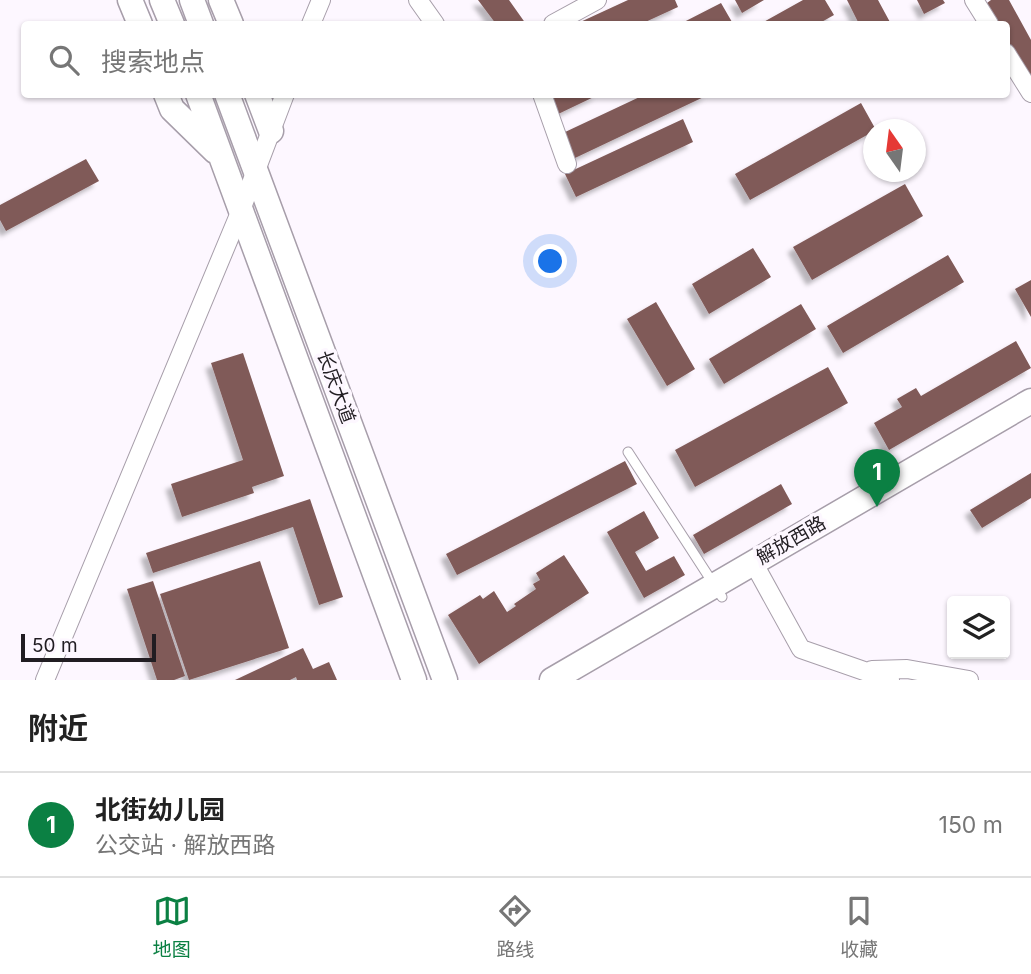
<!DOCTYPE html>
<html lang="zh">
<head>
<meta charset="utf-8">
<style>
	body { margin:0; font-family:Inter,"Noto Sans SC",sans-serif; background:#f2f2f2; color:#222 }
	.controls { position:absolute; right:21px; bottom:21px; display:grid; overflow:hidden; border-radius:7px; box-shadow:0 2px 5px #0004 }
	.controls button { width:63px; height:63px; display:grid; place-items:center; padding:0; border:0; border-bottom:2px solid #e0e0e0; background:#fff; color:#222; font:35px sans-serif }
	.compass { position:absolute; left:863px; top:119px; width:63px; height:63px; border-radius:50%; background:#fff; box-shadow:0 2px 5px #0004; rotate:346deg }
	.scale { position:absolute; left:21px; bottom:18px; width:135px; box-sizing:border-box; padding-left:7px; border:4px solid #211d22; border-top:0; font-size:19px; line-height:24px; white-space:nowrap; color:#211d22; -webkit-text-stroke:5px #fdf7ff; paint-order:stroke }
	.you { position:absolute; left:551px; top:262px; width:24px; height:24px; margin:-18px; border:5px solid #fff; border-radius:50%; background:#1a73e8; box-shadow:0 0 0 10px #1a73e833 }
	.badge { display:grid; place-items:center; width:46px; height:46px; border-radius:50%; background:#0b8043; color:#fff; font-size:23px; font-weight:700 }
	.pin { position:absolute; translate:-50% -58px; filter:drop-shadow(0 2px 4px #0008) }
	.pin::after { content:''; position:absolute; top:37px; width:24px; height:21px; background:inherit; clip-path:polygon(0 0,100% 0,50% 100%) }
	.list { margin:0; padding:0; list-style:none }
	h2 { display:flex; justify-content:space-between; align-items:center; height:91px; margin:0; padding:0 28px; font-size:30px }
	h2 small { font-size:23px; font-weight:400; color:#767676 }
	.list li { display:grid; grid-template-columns:46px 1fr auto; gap:21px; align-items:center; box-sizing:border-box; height:105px; padding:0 28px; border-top:2px solid #e0e0e0 }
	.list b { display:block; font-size:26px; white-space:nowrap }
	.list p { margin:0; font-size:23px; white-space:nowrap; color:#767676 }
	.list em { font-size:23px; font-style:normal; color:#767676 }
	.icon { flex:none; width:38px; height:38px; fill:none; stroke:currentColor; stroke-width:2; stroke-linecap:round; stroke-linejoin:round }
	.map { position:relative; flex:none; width:1031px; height:680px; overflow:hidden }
	.search { position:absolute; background:#fff; box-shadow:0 2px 5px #0004; left:21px; right:21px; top:21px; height:77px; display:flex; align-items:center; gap:18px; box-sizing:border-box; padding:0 24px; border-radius:7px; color:#767676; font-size:26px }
	.sheet { height:196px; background:#fff }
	nav { display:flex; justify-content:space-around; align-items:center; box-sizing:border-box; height:98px; border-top:2px solid #e0e0e0; background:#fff; font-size:19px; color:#767676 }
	nav a { display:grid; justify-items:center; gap:4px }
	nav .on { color:#0b8043 }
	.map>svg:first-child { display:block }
</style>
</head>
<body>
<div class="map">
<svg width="1031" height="680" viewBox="0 0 1031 680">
	<defs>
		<filter id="shadow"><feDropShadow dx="-5.5" dy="5.5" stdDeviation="2" flood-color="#0004"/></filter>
	</defs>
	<rect width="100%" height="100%" fill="#fdf7ff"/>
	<!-- building -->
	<path fill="#805a58" filter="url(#shadow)" d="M478 0H509L526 24H496Z
		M628 0H675L678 7 641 24H576Z
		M735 0H764L742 13Z
		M803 0H825L834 15 818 24H760Z
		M847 0H878L891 24H859Z
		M917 0H943L945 3 924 14Z
		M991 0H1009L1031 40V80L1029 81 1006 39V24H999L987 3Z
		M721 3 732 22 727 24H680Z
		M544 94H600L554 116Z
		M646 94H710L575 158 563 133Z
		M861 103 876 130 750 200 735 174Z
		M683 119 693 142 576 197 565 174Z
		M86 159 99 181 6 231 0 220V205Z
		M905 184 923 216 812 280 793 247Z
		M753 248 771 277 709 314 692 284Z
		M948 255 964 282 843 353 827 326Z
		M1031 280V317L1015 289Z
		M656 302 695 369 667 386 627 319Z
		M801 304 816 329 724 384 709 359Z
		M1016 341 1031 368 889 450 874 423 902 407 897 399 916 388 921 396Z
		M243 353 284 476 252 487 254 493 182 517 171 484 243 460 211 363Z
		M828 367 848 403 695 487 675 450Z
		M625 461 637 484 457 575 446 554Z
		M1031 473V498L982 528 970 510Z
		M781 484 792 504 704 554 693 535Z
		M310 499 343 597 319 605 293 527 153 573 146 553Z
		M644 511 659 538 635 552 646 571 674 556 685 575 644 598 607 532Z
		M564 555 589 593 479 664 448 615 480 595 483 599 494 591 507 612 516 606 514 604 536 589 533 584 540 580 536 573Z
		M260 561 289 648 189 680 160 594Z
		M153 581 185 676 174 680H157L127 589Z
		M303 648 313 669 329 662 337 680H297L296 677 290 680H235Z"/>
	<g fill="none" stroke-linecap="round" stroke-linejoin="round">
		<!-- lane casing -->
		<g stroke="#a79eaa" stroke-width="11">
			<path id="lane" d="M628 452 722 597"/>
		</g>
		<!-- street casing -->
		<g stroke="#a79eaa" stroke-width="20">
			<path id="street" d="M418 0 435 24
				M974 0 989 24
				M311 24 321 0
				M553 24 597 0
				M1006 53 1031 93
				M542 94 567 164
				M753 562 801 649 890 680
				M872 670 907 669 969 680
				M45 680 241 210 285 94"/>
		</g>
		<!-- secondary casing -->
		<g stroke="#a79eaa" stroke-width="27">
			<path id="secondary" d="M130 0 140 24
				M162 0 172 24
				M192 0 201 24
				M221 0 231 24
				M166 94 172 109 215 151
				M198 94 414 680
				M227 94 445 680
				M257 94 271 131
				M552 680 1031 401"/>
		</g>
		<!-- lane -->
		<use href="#lane" stroke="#fff" stroke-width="9"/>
		<!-- street -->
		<use href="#street" stroke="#fff" stroke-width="18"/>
		<!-- secondary -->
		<use href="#secondary" stroke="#fff" stroke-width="24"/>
	</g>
	<g text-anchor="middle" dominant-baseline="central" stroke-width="7" stroke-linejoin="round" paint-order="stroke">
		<!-- street labels -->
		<g font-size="19" fill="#211d22" stroke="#fdf7ff">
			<text transform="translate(336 387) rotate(70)">长庆大道</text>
			<text transform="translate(791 540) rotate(-30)">解放西路</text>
		</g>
	</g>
</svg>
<div class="controls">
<button><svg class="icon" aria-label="layers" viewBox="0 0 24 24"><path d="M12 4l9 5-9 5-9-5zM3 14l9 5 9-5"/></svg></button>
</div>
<svg class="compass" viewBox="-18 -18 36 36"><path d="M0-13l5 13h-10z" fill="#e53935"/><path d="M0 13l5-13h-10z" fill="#767676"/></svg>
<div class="scale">50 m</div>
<div class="you"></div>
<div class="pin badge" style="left:877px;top:507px">1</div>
<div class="search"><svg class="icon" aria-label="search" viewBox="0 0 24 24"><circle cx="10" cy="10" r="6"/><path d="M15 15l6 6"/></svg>搜索地点</div>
</div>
<section class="sheet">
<h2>附近<small></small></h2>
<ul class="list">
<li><span class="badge">1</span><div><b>北街幼儿园</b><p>公交站 · 解放西路</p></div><em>150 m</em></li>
</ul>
</section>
<nav>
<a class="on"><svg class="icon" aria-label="map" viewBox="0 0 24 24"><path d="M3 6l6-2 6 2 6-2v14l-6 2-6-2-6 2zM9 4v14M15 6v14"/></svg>地图</a>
<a><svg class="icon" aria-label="directions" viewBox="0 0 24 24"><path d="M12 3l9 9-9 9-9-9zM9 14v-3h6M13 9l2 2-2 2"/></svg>路线</a>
<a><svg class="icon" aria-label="saved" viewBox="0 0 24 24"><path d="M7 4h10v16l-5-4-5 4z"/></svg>收藏</a>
</nav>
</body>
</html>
